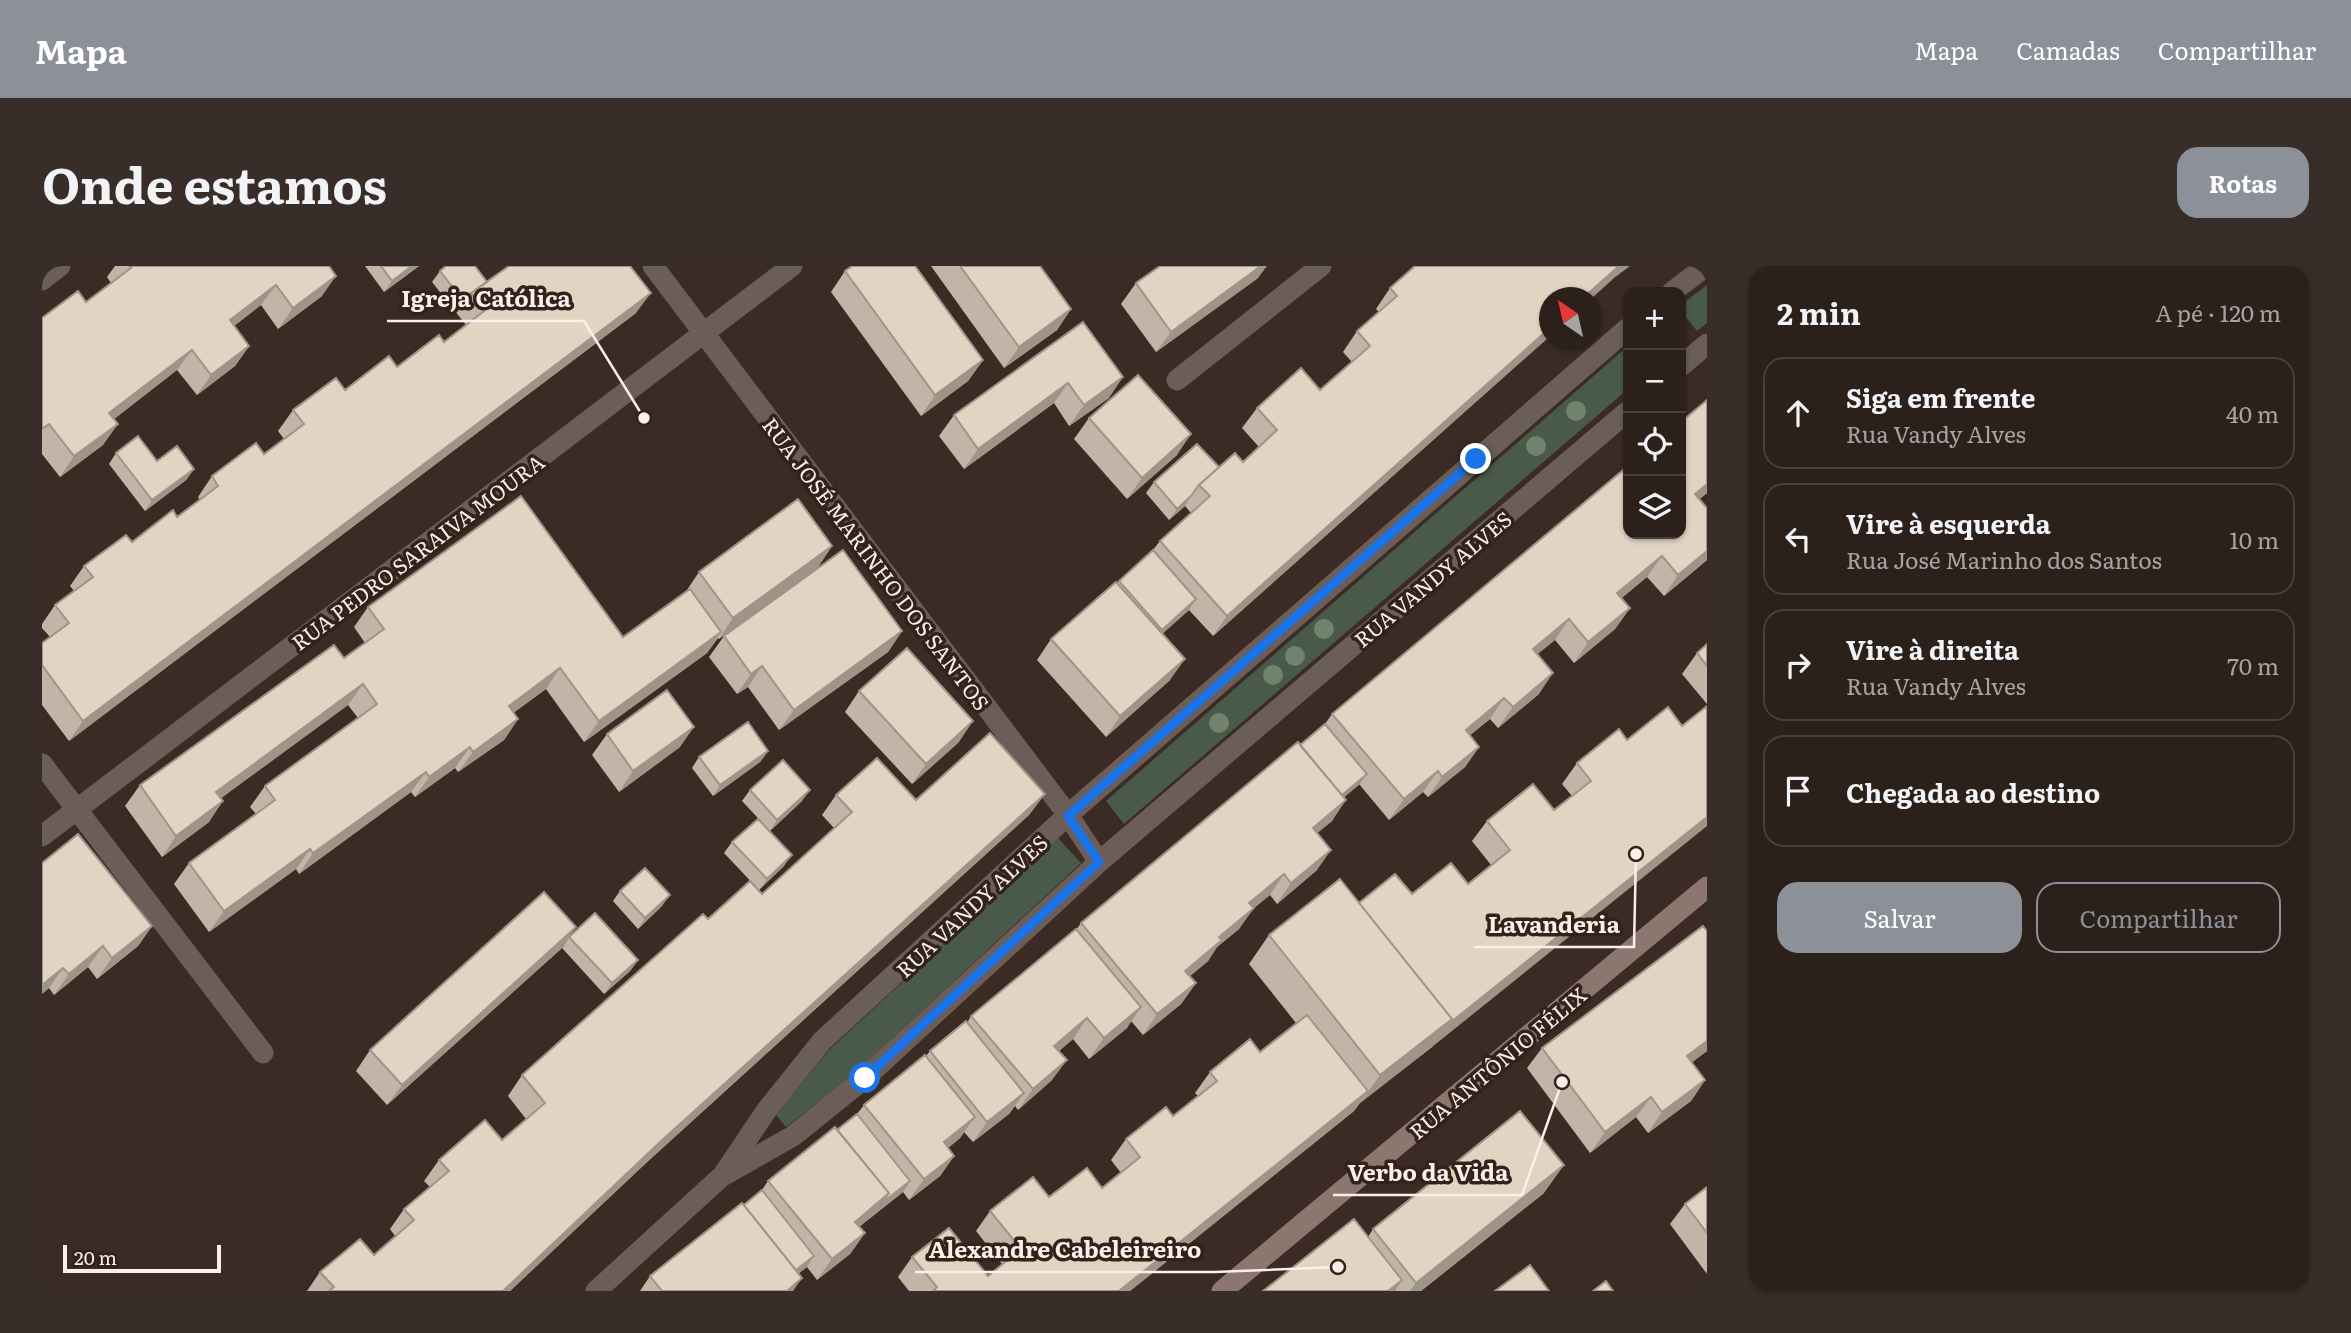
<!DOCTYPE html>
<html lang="pt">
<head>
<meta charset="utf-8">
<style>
	body { margin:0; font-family:Literata,serif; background:#382d28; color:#f1f3f6 }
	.controls { position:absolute; right:21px; top:21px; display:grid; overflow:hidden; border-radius:14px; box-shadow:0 2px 5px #0004 }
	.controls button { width:63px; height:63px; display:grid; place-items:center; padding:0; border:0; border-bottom:2px solid #483e3a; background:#2c201b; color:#f1f3f6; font:35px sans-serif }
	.compass { position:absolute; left:1497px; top:21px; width:63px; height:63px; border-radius:50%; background:#2c201b; box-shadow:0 2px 5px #0004; rotate:326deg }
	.scale { position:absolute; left:21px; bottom:18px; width:158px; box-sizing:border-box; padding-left:7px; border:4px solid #faefea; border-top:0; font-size:19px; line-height:24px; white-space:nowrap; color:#faefea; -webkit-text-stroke:5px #31221a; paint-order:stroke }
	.stop { position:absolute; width:21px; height:21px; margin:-16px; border:5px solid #1a73e8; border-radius:50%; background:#fff }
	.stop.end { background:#1a73e8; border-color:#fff; box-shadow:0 2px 7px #0008 }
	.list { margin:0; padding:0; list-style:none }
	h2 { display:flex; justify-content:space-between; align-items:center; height:91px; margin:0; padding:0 28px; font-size:30px }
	h2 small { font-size:23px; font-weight:400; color:#a6a3a3 }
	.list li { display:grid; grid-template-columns:46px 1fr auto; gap:21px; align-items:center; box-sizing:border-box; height:112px; margin:0 14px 14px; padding:0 14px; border:2px solid #483e3a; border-radius:21px }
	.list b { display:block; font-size:26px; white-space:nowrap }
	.list p { margin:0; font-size:23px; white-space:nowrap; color:#a6a3a3 }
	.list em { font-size:23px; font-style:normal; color:#a6a3a3 }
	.actions { display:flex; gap:14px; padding:21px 28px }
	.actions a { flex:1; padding:16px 0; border:2px solid #8c9099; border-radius:21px; text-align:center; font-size:24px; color:#8c9099 }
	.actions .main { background:#8c9099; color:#fff }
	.icon { flex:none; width:38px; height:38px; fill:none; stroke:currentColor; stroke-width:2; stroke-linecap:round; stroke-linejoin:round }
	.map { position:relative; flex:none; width:1665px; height:1025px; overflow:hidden; border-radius:21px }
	header { display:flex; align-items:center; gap:42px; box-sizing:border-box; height:98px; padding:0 35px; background:#8c9099; color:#fff }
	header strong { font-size:33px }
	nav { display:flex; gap:38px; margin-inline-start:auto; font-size:24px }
	.intro { display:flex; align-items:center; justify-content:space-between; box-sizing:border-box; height:168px; padding:0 42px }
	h1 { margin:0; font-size:49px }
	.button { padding:18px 32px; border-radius:21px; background:#8c9099; color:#fff; font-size:24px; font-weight:700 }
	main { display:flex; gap:42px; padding:0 42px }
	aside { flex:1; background:#2c201b; border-radius:21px; box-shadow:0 2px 5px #0004 }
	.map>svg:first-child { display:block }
</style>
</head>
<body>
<header>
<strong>Mapa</strong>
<nav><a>Mapa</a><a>Camadas</a><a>Compartilhar</a></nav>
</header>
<div class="intro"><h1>Onde estamos</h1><a class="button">Rotas</a></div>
<main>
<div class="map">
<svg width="1665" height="1025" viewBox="0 0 1665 1025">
	<rect width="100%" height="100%" fill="#3b2b24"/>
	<!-- green -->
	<path fill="#495a4b" d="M1665 19V57L1655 65 1639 45V39Z
		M1586 80V123L1082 558 1064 535Z
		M1016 572 1039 597 811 809 744 861 734 849 786 785Z"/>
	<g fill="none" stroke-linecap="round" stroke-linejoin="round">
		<!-- service -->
		<path stroke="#6b5e59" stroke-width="21" d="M1135 114 1279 0"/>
		<!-- minor -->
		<path stroke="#6b5e59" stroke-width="21" d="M611 0 1026 549 1057 596
			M0 14 18 0
			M1630 26 1664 0
			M1639 100 1665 78
			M0 498 221 787
			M0 570 750 0
			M683 906 724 845 780 775 1026 549 1586 62
			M554 1025 679 911 751 870 823 812 1057 596 1586 145"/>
		<!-- secondary -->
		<path stroke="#8c7770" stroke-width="21" d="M1180 1025 1665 621"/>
	</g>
	<!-- trees -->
	<g fill="#71836b">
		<circle cx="1534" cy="145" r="10"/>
		<circle cx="1494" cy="180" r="10"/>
		<circle cx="1282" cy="363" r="10"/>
		<circle cx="1253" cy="390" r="10"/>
		<circle cx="1231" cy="409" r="10"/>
		<circle cx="1177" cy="457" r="10"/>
	</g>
	<!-- wall -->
	<path fill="#c2b5a8" d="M73 0H287L280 30 236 63 219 39 192 60 207 80 193 100 155 129 135 104 72 153 61 179 18 211 0 188V52L44 36 69 17 65 11Z
		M323 0H377L342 26Z
		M889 0H998L1029 43 1015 64 962 102Z
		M398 5 594 47 27 475 0 439V377L8 371 0 362V358L13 339 32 325 28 320 42 300 90 276 135 251 158 234 156 231 170 210 222 188 242 173 236 165 251 144 303 124 355 101 402 76 424 59 390 16Z
		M803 5 941 94 926 115 879 150 789 26Z
		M1216 12 1114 86 1079 38 1094 17Z
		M1572 12 1508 32V70L1171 370 1147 344 1120 368 1128 414 1064 471 995 394 1009 373 1075 317 1111 284 1118 275 1149 247 1143 240 1127 254 1104 227 1112 216 1201 196 1217 181 1200 162 1215 142 1278 124 1310 96 1301 86 1315 65 1337 46 1334 43 1348 22Z
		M1041 56 1067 132 1027 160 1012 137 922 203 897 170 912 149Z
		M1665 134V227L1657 233 1665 294 1622 330 1605 311 1579 332 1588 342 1573 363 1532 397 1513 374 1495 388 1497 428 1456 462 1448 453 1428 469 1437 481 1423 501 1386 531 1381 526 1347 554 1317 518 1302 531 1290 555 1275 567V604L1235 638 1228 629 1211 642 1197 663 1175 681 1166 695 1148 710 1154 717 1139 738 1101 769 1089 755 1085 762 1047 793 1031 773 1017 785 1010 814 976 844 973 840 967 848 931 876 922 866 918 872 906 882 912 890 898 910 867 934 861 926 817 961 823 967 808 988 775 1014 765 1001 757 1007 751 1025H598L608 1010 702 939 720 924 726 915 815 848 822 839 884 790 888 785 925 757 929 750 1034 664 1039 657 1283 458 1290 448Z
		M1047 152 1135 189 1085 233 1032 173Z
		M74 187 152 203 144 214 103 245 67 198Z
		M790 280 776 301 677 373 676 372 665 387 542 476 504 423 471 447 476 453 462 474 416 506 413 502 373 531 369 526 257 608 254 603 167 666 132 618 147 597 214 548 208 541 223 520 316 452 306 439 179 532 167 556 120 591 83 540 98 519 302 392 323 377 312 361 326 341 581 371 643 327 657 306Z
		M860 365 846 386 737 464 706 421 695 428 667 391 682 370Z
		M1665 378V438L1640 408 1655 387Z
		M817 425 917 476 870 518 803 446Z
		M565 468 638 481 577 526 550 489Z
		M1585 474 1390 781 1318 837 1312 845 1088 1025H867L856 1011 870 991 946 1010 960 998 934 965 948 945 1007 931 1060 922 1079 907 1069 894 1084 873 1131 850 1156 830 1153 827 1168 806 1218 786 1254 757 1207 698 1227 669 1317 637 1426 618 1449 599 1430 575 1445 555 1512 544 1530 530 1520 518 1535 497Z
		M726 485 718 496 671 530 650 502 657 491Z
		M708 524 760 535 728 565 700 535Z
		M794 529 874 534 988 548 604 897 468 1025H265L278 1006 332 989 353 970 348 963 362 943 388 921 382 915 397 894 460 874 484 853 466 830 480 809 666 653 720 628 792 562 780 549Z
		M690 576 742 600 717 624 682 587Z
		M0 597 110 660 96 680 55 713 46 701 12 729 7 722 0 728Z
		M578 625 620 640 596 663 571 635Z
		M1665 665V785L1650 796 1663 814 1649 835 1606 867 1594 851 1548 887 1485 802 1500 782Z
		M527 671 596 694 588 705 562 728 520 682Z
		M520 682 345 839 314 805 328 784Z
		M1665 921V1008L1628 958 1643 938Z
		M1502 927 1379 1025H1221L1326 971 1331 963Z"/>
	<!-- shaded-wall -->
	<path fill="#9e9488" d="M370 0H377L342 26 350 15Z
		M1219 0H1225L1216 12 1114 86 1129 66Z
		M1577 0H1588L1572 12 1550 32H1541Z
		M294 10 280 30 236 63 251 42Z
		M234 19 219 39 173 74 188 54Z
		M609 27 594 47 27 475 41 455Z
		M1029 43 1015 64 962 102 977 81Z
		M1508 62V70L1171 370 1185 350Z
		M207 80 193 100 155 129 169 109Z
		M150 84 135 104 53 168 67 147Z
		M941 94 926 115 879 150 893 129Z
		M1081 111 1067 132 1027 160 1042 139Z
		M1026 117 1012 137 922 203 936 183Z
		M76 158 61 179 18 211 32 190Z
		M1149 168 1135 189 1085 233 1100 212Z
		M152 203 144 214 103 245 110 234Z
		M1665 218V227L1639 249 1653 228Z
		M1149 230 1143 240 1127 254 1135 243Z
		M790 280 776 301 677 373 691 352Z
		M1665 285V294L1622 330 1636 309Z
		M1620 290 1605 311 1561 348 1575 327Z
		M1154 333 1147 344 1112 375 1120 364Z
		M1588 342 1573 363 1532 397 1546 376Z
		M1527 353 1513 374 1476 404 1491 383Z
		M860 365 846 386 737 464 752 444Z
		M679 366 665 387 542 476 557 455Z
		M1143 393 1128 414 1064 471 1078 450Z
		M720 400 706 421 695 428 709 408Z
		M518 402 504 423 452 461 467 440Z
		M1511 407 1497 428 1456 462 1471 441Z
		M321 418 306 439 159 547 174 526Z
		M1462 432 1448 453 1409 485 1424 464Z
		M476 453 462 474 416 506 431 486Z
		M931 455 917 476 870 518 884 498Z
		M652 461 638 481 577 526 591 505Z
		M428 481 413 502 373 531 387 511Z
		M1437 481 1423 501 1386 531 1400 511Z
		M726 485 718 496 671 530 678 519Z
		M1396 505 1381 526 1347 554 1362 533Z
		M384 506 369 526 257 608 271 587Z
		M1325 508 1317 519 1283 547 1291 536Z
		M768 524 760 535 728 565 735 554Z
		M1003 528 988 548 604 897 468 1025H461L618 876Z
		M1304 534 1290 555 1256 583 1271 562Z
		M181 535 167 556 120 591 134 570Z
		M1665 551V560L1390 781 1318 837 1338 809Z
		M268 583 254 603 167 666 182 645Z
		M1289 584 1275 604 1235 638 1249 617Z
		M750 589 742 600 717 624 725 613Z
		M1242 608 1228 629 1193 658 1207 637Z
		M628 629 620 640 596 663 603 652Z
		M1212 642 1197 663 1175 681 1166 695 1129 726 1143 705 1177 671Z
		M110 660 96 680 55 713 70 692Z
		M534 661 520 682 345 839 360 819Z
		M61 680 46 701 12 729 27 708Z
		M596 694 588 705 562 728 570 717Z
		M21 702 7 722 0 728V719Z
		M1154 717 1139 738 1101 769 1115 748Z
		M1099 741 1085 762 1047 793 1062 772Z
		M1045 752 1031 773 998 801 1012 780Z
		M1665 775V785L1631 811 1645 790Z
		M1025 794 1010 814 976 844 991 823Z
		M1663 814 1649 835 1606 867 1620 846Z
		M1326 825 1312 845 1088 1025H1077Z
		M982 827 967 848 931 876 945 856Z
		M1609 831 1594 851 1548 887 1563 866Z
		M933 851 918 872 888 897 902 876Z
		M912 890 898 910 867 934 882 913Z
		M1522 899 1502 927 1379 1025H1368L1374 1017Z
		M868 915 861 926 798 976 813 956 847 927Z
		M823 967 808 988 775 1014 790 993Z
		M772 990 765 1001 738 1022 746 1011Z
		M760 1012 751 1025H745Z
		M1360 1014 1353 1025H1346Z"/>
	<!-- building -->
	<path fill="#e2d3c3" stroke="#9e9488" stroke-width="2" d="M87 0H287L294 10 251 42 234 19 188 54 207 80 169 109 150 84 67 147 76 158 32 190 7 158 0 163V52L36 25 44 36 89 2Z
		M339 0H370L350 15Z
		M404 0H433L445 16 429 27 423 37 398 5Z
		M467 0H588L609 27 41 455 0 399V377L27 357 13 339 51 311 42 300 84 269 90 276 131 244 135 251 176 220 170 210 214 177 222 188 262 158 251 144 294 112 303 124 347 90 355 101 397 69 402 76 442 45 429 27Z
		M810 0H873L941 94 893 129 803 5Z
		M918 0H998L1029 43 977 81Z
		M1118 0H1219L1129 66 1094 17Z
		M1373 0H1577L1541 32H1508V62L1185 350 1118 275 1168 230 1157 219 1193 187 1201 196 1235 164 1215 142 1259 102 1278 124 1328 80 1315 65 1355 30 1348 22Z
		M1041 56 1081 111 1042 139 1026 117 936 183 912 149Z
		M1096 109 1149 168 1100 212 1047 152Z
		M1665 134V218L1653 228 1665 242V285L1636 309 1620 290 1575 327 1588 342 1546 376 1527 353 1491 383 1511 407 1471 441 1462 432 1424 464 1437 481 1400 511 1396 505 1362 533 1290 448 1586 200V268H1639V156Z
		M96 170 115 195 135 180 152 203 110 234 74 187Z
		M1155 178 1177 201 1157 219 1149 230 1135 243 1112 216Z
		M479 230 581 371 648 323 679 366 557 455 518 402 467 440 476 453 431 486 428 481 387 511 384 506 271 587 268 583 182 645 147 597 233 534 223 520 335 438 321 418 174 526 181 535 134 570 98 519 292 379 302 392 342 363 326 341Z
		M756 233 790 280 691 352 657 306Z
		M801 284 860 365 752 444 720 400 709 408 682 370Z
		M1111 284 1154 333 1120 364 1077 315Z
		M1074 316 1143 393 1078 450 1009 373Z
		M1665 378V400L1655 387Z
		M865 382 931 455 884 498 817 425Z
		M625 424 652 461 591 505 565 468Z
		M1665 440V551L1404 760 1410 753 1317 637 1353 608 1370 628 1409 597 1426 618 1468 584 1445 555 1491 518 1512 544 1549 515 1535 497 1577 463 1585 474 1626 441 1640 460Z
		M706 456 726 485 678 519 657 491Z
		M1283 458 1325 508 1300 529 1258 479Z
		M948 467 1003 528 618 876 461 1025H287L292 1021 278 1006 318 973 332 989 372 954 362 943 407 905 397 894 443 854 460 874 503 837 480 809 661 648 666 653 708 615 720 628 810 546 794 529 835 492 874 534Z
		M1256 476 1304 534 1271 562 1289 584 1249 617 1242 608 1207 637 1212 642 1177 671 1180 674 1143 705 1154 717 1115 748 1039 657Z
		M741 494 768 524 735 554 708 524Z
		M716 553 750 589 725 613 690 576Z
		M36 568 110 660 70 692 61 680 27 708 21 702 0 719V597Z
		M603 602 628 629 603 652 578 625Z
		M1298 613 1410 753 1338 809 1227 669Z
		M502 626 534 661 360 819 328 784Z
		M553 647 596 694 570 717 527 671Z
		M1661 660 1665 665V775L1645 790 1663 814 1620 846 1609 831 1563 866 1500 782Z
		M1034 663 1099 741 1062 772 1045 752 1012 780 1025 794 991 823 929 750Z
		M1265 749 1326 825 1077 1025H891L895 1021 870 991 907 962 946 1010 979 983 948 945 991 911 1007 931 1045 902 1060 922 1098 891 1084 873 1124 841 1131 850 1175 815 1168 806 1208 773 1218 786Z
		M924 755 982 827 945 856 888 785Z
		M883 789 933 851 902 876 912 890 882 913 822 839Z
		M1478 845 1522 899 1374 1017 1331 963Z
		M815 848 868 915 840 937 847 927 795 864Z
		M793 861 847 927 813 956 823 967 790 993 726 915Z
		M1665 921V967L1643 938Z
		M720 924 772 990 754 1004 702 939Z
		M700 937 760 1012 745 1025H620L608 1010Z
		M1312 953 1360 1014 1346 1025H1221Z
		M1488 999 1507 1025H1453Z
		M1564 1015 1571 1025H1551Z"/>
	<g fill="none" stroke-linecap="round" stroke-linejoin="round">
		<!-- route -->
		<path stroke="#1a73e8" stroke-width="9" d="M823 812 1057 596 1026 550 1434 193"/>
	</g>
	<g text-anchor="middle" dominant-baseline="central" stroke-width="7" stroke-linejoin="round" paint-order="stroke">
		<!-- street labels -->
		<g font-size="21" fill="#faefea" stroke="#31221a">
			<text transform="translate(375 285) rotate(-37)">RUA PEDRO SARAIVA MOURA</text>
			<text transform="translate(835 297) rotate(53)">RUA JOSÉ MARINHO DOS SANTOS</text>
			<text transform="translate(1390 312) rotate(-40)">RUA VANDY ALVES</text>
			<text transform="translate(929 639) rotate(-43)">RUA VANDY ALVES</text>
			<text transform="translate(1455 796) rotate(-40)">RUA ANTÔNIO FÉLIX</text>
		</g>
	</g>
	<!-- callouts -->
	<path fill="none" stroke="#faefea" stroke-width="2.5" d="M602 152L542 55H345M1594 588L1592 681H1432M1520 816L1480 929H1291M1296 1001L1173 1006H873"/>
	<g fill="#faefea" stroke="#31221a" stroke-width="2.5">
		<circle cx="602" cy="152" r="7"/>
		<circle cx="1594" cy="588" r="7"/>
		<circle cx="1520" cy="816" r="7"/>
		<circle cx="1296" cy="1001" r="7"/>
	</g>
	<g font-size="23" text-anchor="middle" font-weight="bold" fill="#faefea" stroke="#31221a" stroke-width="7" stroke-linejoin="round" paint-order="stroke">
		<text x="444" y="41">Igreja Católica</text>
		<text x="1512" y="667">Lavanderia</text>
		<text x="1386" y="915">Verbo da Vida</text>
		<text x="1023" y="992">Alexandre Cabeleireiro</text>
	</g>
</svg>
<div class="controls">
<button>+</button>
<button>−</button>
<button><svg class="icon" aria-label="locate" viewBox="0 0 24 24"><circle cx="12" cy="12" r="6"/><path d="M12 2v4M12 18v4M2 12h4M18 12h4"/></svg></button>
<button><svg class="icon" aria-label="layers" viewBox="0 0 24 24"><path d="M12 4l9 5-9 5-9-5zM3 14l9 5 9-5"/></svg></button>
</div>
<svg class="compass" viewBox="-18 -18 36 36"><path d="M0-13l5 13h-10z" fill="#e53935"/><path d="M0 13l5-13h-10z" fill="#a6a3a3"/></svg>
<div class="scale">20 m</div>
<div class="stop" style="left:823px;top:812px"></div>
<div class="stop end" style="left:1434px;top:193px"></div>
</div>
<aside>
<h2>2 min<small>A pé · 120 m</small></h2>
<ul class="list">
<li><svg class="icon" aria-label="ahead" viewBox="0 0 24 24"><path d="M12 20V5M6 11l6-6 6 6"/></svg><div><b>Siga em frente</b><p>Rua Vandy Alves</p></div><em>40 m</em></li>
<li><svg class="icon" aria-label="left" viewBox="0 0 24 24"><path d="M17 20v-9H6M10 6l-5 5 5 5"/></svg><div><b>Vire à esquerda</b><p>Rua José Marinho dos Santos</p></div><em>10 m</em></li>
<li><svg class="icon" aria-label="right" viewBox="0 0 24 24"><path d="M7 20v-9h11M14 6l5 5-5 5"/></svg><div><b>Vire à direita</b><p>Rua Vandy Alves</p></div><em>70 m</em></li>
<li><svg class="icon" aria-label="arrive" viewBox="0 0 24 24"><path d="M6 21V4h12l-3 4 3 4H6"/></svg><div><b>Chegada ao destino</b></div></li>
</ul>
<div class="actions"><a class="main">Salvar</a><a>Compartilhar</a></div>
</aside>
</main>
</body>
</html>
